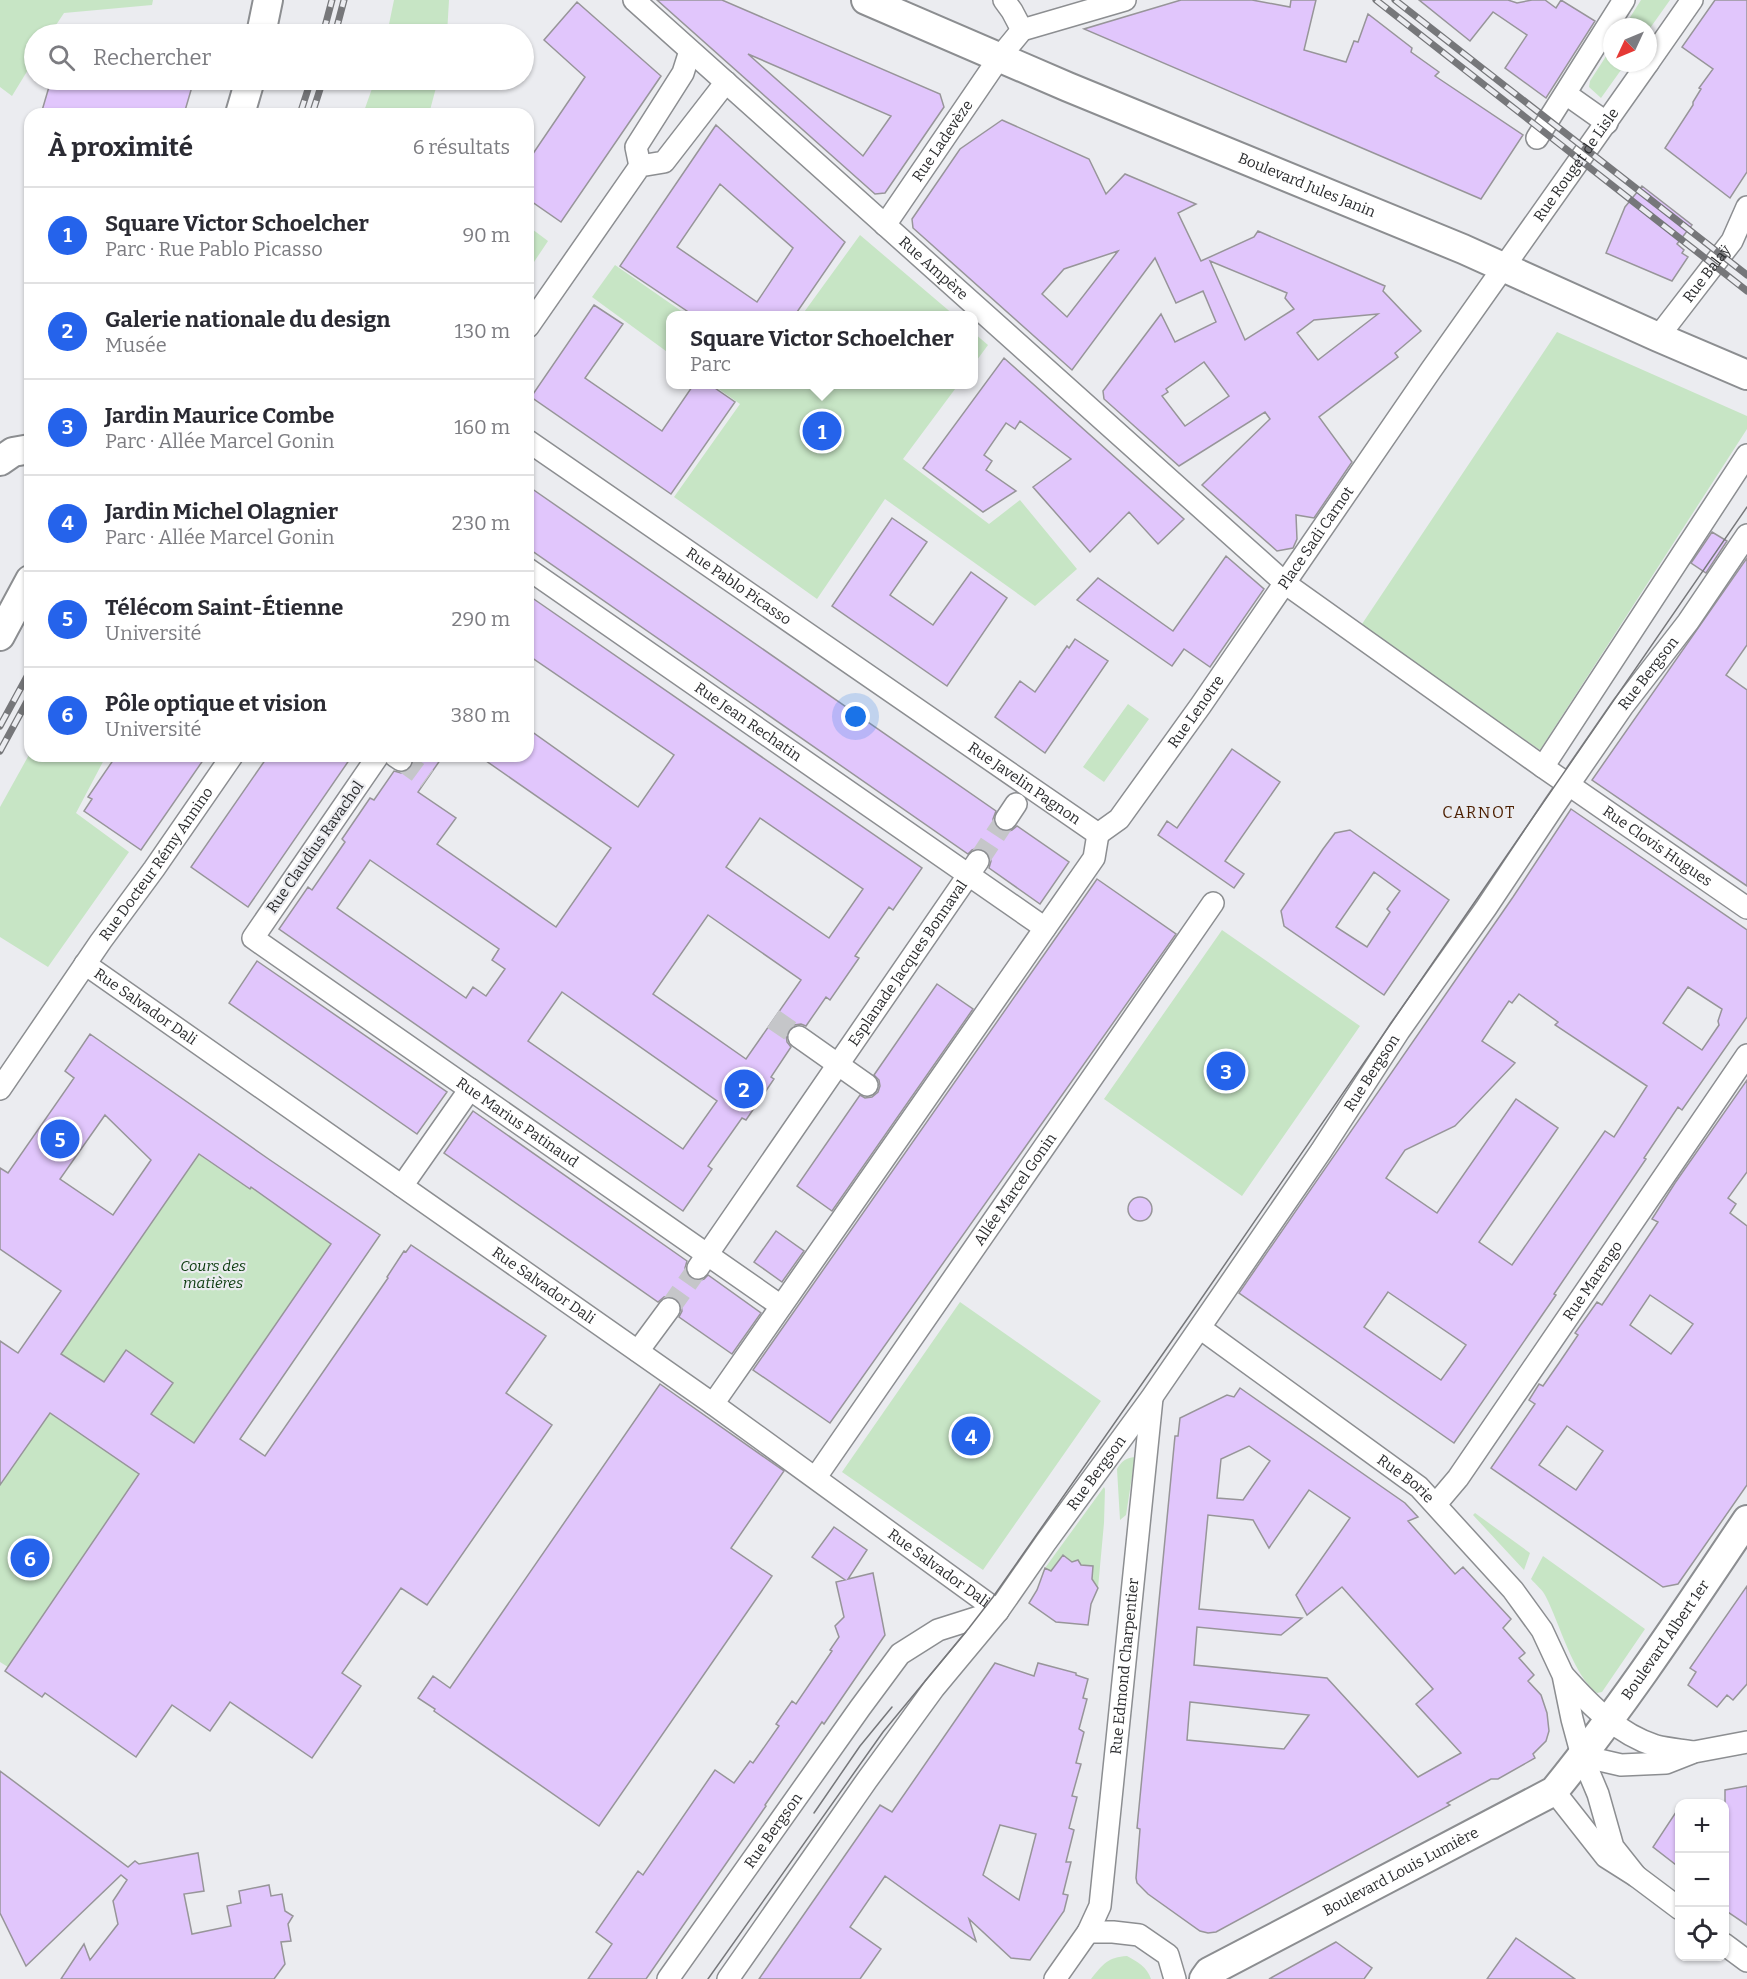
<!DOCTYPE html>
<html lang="fr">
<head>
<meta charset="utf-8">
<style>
	body { margin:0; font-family:Bitter,serif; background:#f2f2f3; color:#2b2b33 }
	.controls { position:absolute; right:18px; bottom:18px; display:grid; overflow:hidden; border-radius:12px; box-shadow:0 2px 4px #0004 }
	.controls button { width:54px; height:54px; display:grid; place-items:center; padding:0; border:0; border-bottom:2px solid #e1e1e2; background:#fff; color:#2b2b33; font:30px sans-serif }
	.compass { position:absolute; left:1603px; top:18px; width:54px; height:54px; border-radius:50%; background:#fff; box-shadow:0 2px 4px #0004; rotate:226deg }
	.you { position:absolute; left:856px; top:717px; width:21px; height:21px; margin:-15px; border:4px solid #fff; border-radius:50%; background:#1a73e8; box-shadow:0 0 0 9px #1a73e833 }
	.badge { display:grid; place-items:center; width:39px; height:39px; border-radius:50%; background:#2563eb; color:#fff; font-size:20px; font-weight:700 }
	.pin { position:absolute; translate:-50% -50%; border:3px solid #fff; box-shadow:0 2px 6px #0006 }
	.popup { position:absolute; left:666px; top:311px; width:312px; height:78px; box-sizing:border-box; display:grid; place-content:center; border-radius:12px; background:#fff; filter:drop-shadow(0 2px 4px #0005); font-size:20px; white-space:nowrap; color:#7c7c81 }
	.popup b { font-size:22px; color:#2b2b33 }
	.popup::after { content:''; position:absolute; left:50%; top:100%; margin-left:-12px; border:12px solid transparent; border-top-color:#fff }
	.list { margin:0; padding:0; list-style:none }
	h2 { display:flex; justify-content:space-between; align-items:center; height:78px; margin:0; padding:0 24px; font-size:26px }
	h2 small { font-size:20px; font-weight:400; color:#7c7c81 }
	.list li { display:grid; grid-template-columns:39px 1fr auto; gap:18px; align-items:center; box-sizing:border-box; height:96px; padding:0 24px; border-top:2px solid #e1e1e2 }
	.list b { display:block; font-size:22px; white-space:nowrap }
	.list p { margin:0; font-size:20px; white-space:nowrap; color:#7c7c81 }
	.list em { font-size:20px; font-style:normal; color:#7c7c81 }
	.icon { flex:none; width:33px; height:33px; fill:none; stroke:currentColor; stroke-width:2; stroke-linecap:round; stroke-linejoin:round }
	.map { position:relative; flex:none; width:1747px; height:1979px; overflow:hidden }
	.search { position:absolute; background:#fff; box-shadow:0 2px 4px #0004; left:24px; top:24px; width:510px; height:66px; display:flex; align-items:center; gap:15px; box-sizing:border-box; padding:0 21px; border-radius:33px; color:#7c7c81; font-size:22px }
	.panel { position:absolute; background:#fff; box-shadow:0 2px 4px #0004; left:24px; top:108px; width:510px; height:654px; border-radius:18px }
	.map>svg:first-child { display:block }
</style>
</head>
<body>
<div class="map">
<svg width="1747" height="1979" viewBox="0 0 1747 1979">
	<rect width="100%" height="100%" fill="#ebecf0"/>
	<!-- green -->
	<path fill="#c7e5c5" d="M0 0H153L152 5 64 13 50 34H34V60L12 96 0 87Z
		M394 0H449L447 34H387Z
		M1641 0H1670L1648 31V27H1624Z
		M1612 47V63H1626L1601 98 1589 87 1590 81Z
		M375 80H438L429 114H363Z
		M528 226 548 241 534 262 528 258Z
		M860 235 954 315H802Z
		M615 265 687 315 670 316V354L592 297Z
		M1557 332 1747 416V429L1540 750 1360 627Z
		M974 333 988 345 974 364Z
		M713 385H958L903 459 989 524 1020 500 1077 569 1035 606 885 499 817 599 674 497 740 404Z
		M1128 704 1149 719 1104 782 1083 767Z
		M30 753V756H106L76 813 129 852 48 967 0 937V807Z
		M1222 930 1360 1026 1242 1196 1104 1099Z
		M199 1154 251 1187 335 1246 194 1443 151 1414 173 1383 104 1382 61 1354Z
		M960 1302 1101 1401 983 1570 842 1472Z
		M74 1379 163 1441 8 1667 0 1662V1485Z
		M1135 1457 1126 1515 1120 1520 1117 1469C1122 1461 1125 1458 1135 1457Z
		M1104 1487 1105 1489 1104 1523 1098 1588 1092 1579 1093 1566 1081 1565 1078 1561 1072 1562 1063 1555 1051 1571 1045 1568Z
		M1475 1513 1530 1553 1524 1570 1473 1515Z
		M1543 1556 1645 1629 1602 1692 1597 1693C1574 1677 1559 1622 1546 1597 1543 1590 1536 1585 1531 1579Z
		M1127 1956C1138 1962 1147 1967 1151 1979H1091C1103 1964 1108 1957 1127 1956Z"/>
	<!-- building -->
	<path fill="#e1c6fc" stroke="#979599" stroke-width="1.5" fill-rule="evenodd" d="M657 0H722L940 94 944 107 885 193 875 194ZM748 54 891 116 863 156Z
		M1181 0H1252L1290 7 1291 0H1316L1304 50 1346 62 1354 41 1358 42 1368 14 1412 48 1411 52 1439 72 1435 76 1523 135 1481 199 1084 29Z
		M1419 0H1508L1517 3 1532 0H1545L1556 8 1561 0 1595 21 1546 98 1505 68 1527 35 1493 12 1470 41Z
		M1715 0H1747V172L1730 198 1665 148 1693 105V102L1701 89 1699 88 1713 69 1682 47Z
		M577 2 661 76 561 222 528 199V161L585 77 544 40Z
		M51 80H194L184 114H41Z
		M1002 120 1089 159 1106 194 1125 174 1196 204 1178 213 1201 261 1254 237 1258 231 1385 286 1383 291 1421 331 1395 353 1398 357 1319 417 1352 462 1314 518 1296 515 1297 539 1293 548 1277 551 1202 485 1270 419 1265 412 1179 466 1104 399 1103 391 1161 314 1175 342 1216 322 1203 291 1176 303 1155 258 1072 370 913 228 912 219 960 149ZM1118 251 1067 317 1042 294 1064 269ZM1210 261 1287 293 1285 298 1294 309 1245 340ZM1378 314 1318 360 1297 333 1314 320ZM1204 362 1229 396 1185 426 1162 396 1168 392 1166 389Z
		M716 125 845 242 795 315H693L620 266ZM720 184 793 248 757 302 677 247Z
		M1642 186 1692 225 1677 244 1684 250 1682 253 1688 257 1672 281 1606 253 1625 207Z
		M594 305 623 324 585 378 662 431 694 384H709L735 402 671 494 531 397Z
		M1004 358 1184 519 1158 544 1129 512 1090 552 1033 487 1071 459 1020 421 1015 429 1006 423 984 455 992 461 986 470 1016 491 983 512 923 468Z
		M528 486 996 811 993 819 994 824 998 829 1006 832 1012 830 1017 826 1069 862 1040 904 989 868 991 861 989 855 986 851 978 848 972 850 968 854 528 548Z
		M892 518 927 542 890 595 933 625 971 572 1007 598 947 686 832 606Z
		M1712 532 1727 541 1706 573 1691 563Z
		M1226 556 1264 589 1210 667 1184 649 1172 666 1077 600 1098 578 1173 631Z
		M1747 558V645L1726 675 1747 690V886L1592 780Z
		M528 595 922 868 893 910 889 907 855 956 859 958 830 1000 826 997 806 1026 801 1024 794 1025 788 1030 786 1035 787 1042 791 1047 771 1077 774 1079 746 1120 742 1118 708 1166 712 1169 683 1211 279 929 308 887 312 890 345 842 342 839 370 798 374 800 394 771 401 773 407 771 411 768 414 761 413 756H443L418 792 456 818 437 844 556 927 611 848 479 756H528V729L638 807 674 755 528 655ZM760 818 863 889 829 938 726 867ZM370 860 499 949 492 960 505 969 486 996 473 987 466 998 337 908ZM708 915 801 980 746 1059 653 994ZM562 992 717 1101 683 1149 528 1041Z
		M1075 639 1108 661 1045 753 995 717 1020 681 1035 692 1067 646 1069 648Z
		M1232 749 1280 782 1225 861 1244 874 1234 888 1158 835 1167 821 1177 828Z
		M116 756H206L141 850 84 811 92 799 88 797Z
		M268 756H352L248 907 191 867Z
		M1571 809 1747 930V1017L1682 1110 1678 1107 1644 1158 1646 1159 1554 1294 1556 1295 1454 1443 1239 1293 1513 897ZM1688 987 1722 1009 1718 1021 1719 1025 1702 1050 1663 1023ZM1519 994 1558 1022 1555 1025 1647 1086 1614 1137 1605 1131 1512 1265 1479 1242 1558 1128 1516 1099 1437 1213 1386 1178 1405 1150 1455 1126 1515 1063 1482 1041 1509 1001 1512 1003ZM1388 1292 1466 1345 1441 1380 1364 1327Z
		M1350 830 1449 900 1384 995 1284 926 1281 911 1323 849 1335 833ZM1374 872 1400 891 1387 909 1390 912 1367 947 1336 927Z
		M1097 879 1176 934 830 1423 753 1370Z
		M257 961 447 1092 417 1134 229 1003Z
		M937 984 973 1009 832 1211 797 1186 860 1095 865 1098 872 1097 878 1092 880 1086 879 1080 874 1075Z
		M90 1034 270 1160 380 1235 240 1439 265 1456 388 1278 387 1277 404 1251 406 1252 411 1245 546 1336 506 1393 552 1425 427 1605 401 1588 342 1673 361 1686 312 1758 230 1702 210 1731 172 1705 136 1757 45 1693 42 1697 5 1671 139 1474 50 1413 0 1485V1341L18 1353 61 1291 0 1249V1168L8 1173 74 1078 65 1071ZM105 1115 151 1160 113 1215 60 1179ZM199 1154 250 1189 251 1187 331 1244 194 1443 151 1414 173 1383 126 1350 104 1382 61 1354Z
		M1747 1080V1172L1728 1198 1736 1204 1730 1213 1747 1226V1485L1678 1584 1663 1587 1491 1468 1535 1404 1529 1400 1539 1384 1543 1386 1559 1363 1578 1335 1575 1333 1597 1302 1602 1305 1658 1222 1652 1219 1675 1183ZM1650 1295 1693 1324 1671 1354 1630 1325ZM1567 1426 1603 1451 1576 1490 1539 1465Z
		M473 1111 687 1261 685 1268 687 1274 690 1278 698 1281 704 1279 708 1275 761 1313 732 1354 679 1317 682 1311 681 1304 676 1298 671 1296 664 1297 658 1302 444 1153Z
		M1128 1209a12 12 0 1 1 24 0a12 12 0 1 1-24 0Z
		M776 1231 804 1251 782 1282 754 1262Z
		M660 1384 784 1471 731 1548 772 1576 599 1826 434 1711 435 1709 418 1698 433 1676 450 1688Z
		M1240 1388 1405 1503 1418 1517 1408 1521 1455 1574 1463 1567 1511 1619 1503 1628 1525 1653 1519 1658 1534 1675 1528 1681 1541 1695 1547 1713 1549 1731 1546 1741 1533 1754 1535 1758 1498 1779H1491L1447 1803 1450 1805 1216 1932 1208 1933 1200 1931 1148 1894 1137 1883 1136 1878 1140 1829 1137 1828 1175 1436H1178L1180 1418 1227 1395 1234 1397ZM1249 1446 1270 1461 1243 1500 1217 1498 1221 1459ZM1309 1490 1350 1518 1296 1595 1307 1615 1342 1587 1433 1689 1416 1704 1461 1753 1418 1777 1327 1678 1194 1665 1197 1627 1281 1635 1302 1618 1199 1609 1208 1515 1253 1520 1269 1548ZM1190 1702 1309 1715 1284 1749 1187 1740Z
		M834 1527 867 1550 848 1579 873 1573 885 1635 824 1724 822 1722 765 1805 766 1806 646 1979H588L612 1944 596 1932 638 1871 643 1875 715 1770 734 1783 750 1761 753 1763 779 1726 776 1724 792 1701 796 1704 832 1651 830 1650 839 1637 835 1626 844 1617 836 1582 845 1580 812 1557Z
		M1063 1555 1072 1562 1078 1560 1081 1565 1093 1566 1092 1579 1098 1588 1091 1604 1088 1625 1056 1622 1029 1603 1037 1590 1045 1568 1051 1571Z
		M1747 1586V1684L1733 1700 1727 1695 1717 1707 1688 1685 1696 1672 1690 1668Z
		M995 1663 1034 1676 1038 1663 1076 1673V1675L1088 1679 1083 1698 1087 1699 1079 1729 1084 1732 1076 1763 1081 1764 1072 1796 1077 1797 1069 1828 1074 1830 1066 1862H1071L1063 1894 1068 1895 1064 1911 1030 1960 1011 1958 969 1919 976 1941 885 1876 850 1927 881 1949 860 1979H759L880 1805 892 1812ZM1000 1825 1036 1834 1019 1900 983 1875Z
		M0 1771 128 1867 135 1861 139 1864 198 1853 204 1891 184 1894 192 1934 231 1926 227 1906 241 1903 239 1891 269 1885 271 1896 282 1894 285 1911 293 1916 288 1924 291 1941 281 1942 285 1964 274 1979H61L84 1944 90 1960 118 1924 113 1901 127 1880 121 1875 26 1966 0 1913Z
		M1747 1786V1925L1725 1910V1790Z
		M1680 1806V1868L1653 1847Z
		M1516 1938 1575 1979H1487Z
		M1336 1942 1372 1968 1364 1979H1269Z"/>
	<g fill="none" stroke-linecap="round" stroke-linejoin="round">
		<!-- street-tunnel -->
		<path stroke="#c5c6c9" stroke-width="21" stroke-dasharray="21 10" stroke-linecap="butt" d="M401 760 427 779
			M978 861 1006 819
			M773 1019 799 1037
			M669 1309 698 1268"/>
		<!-- street casing -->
		<g stroke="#8c8e91" stroke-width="24">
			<g id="street">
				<path id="s1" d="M634 0 1286 584 1543 767 1747 908"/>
				<path d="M1004 0 1012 11 1022 30"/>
				<path d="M1648 63 1692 0"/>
				<path d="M1566 94 1607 123"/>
				<path d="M1537 138 1624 0"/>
				<path d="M640 166 636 147 683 73 690 51"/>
				<path id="s2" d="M885 225 999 58 1022 30 1125 0"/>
				<path d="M528 327 640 166 664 162 726 82"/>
				<path id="s3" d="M1658 337 1732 241 1747 207"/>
				<path id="s4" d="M528 441 1098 834"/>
				<path id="s5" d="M528 569 1045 928"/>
				<path id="s6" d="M378 756 253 938 781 1306"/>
				<path d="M395 756 401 760"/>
				<path d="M1543 767 1747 455"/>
				<path d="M1006 819 1016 804"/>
				<path id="s7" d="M1098 834 1119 819 1201 705 1431 370 1648 63"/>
				<path id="s8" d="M85 964 713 1404 998 1611"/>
				<path d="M799 1037 867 1085"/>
				<path id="s9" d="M0 1089 101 941 154 869 232 756"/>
				<path d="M402 1186 470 1089"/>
				<path id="s10" d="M698 1268 978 861"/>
				<path id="s11" d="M1200 1328 1419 1487 1513 1590 1542 1630 1563 1675 1572 1719 1582 1756 1598 1794 1613 1847 1636 1876"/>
				<path d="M638 1351 669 1309"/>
				<path d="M713 1404 1094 858 1098 834"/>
				<path id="s12" d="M816 1477 1213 903"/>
				<path id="s13" d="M1436 1504 1458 1478 1747 1055"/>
				<path d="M1564 1676C1590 1705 1618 1734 1656 1746 1668 1749 1681 1750 1693 1752"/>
				<path d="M1582 1756 1621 1765 1666 1763 1694 1752 1747 1742"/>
				<path d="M1554 1791 1606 1857 1636 1876 1680 1909"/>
				<path d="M1088 1932H1113L1139 1935 1168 1955 1175 1979"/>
				<path d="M1724 1944 1747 1961"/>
				<path id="s14" d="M668 1979 860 1708 900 1654 938 1630 998 1611"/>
				<path id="s15" d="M728 1979 867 1780 934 1688 998 1611 1046 1542 1152 1397 1321 1151 1399 1031 1486 908 1554 806 1623 706 1688 622 1747 535"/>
				<path id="s16" d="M1055 1979 1088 1932 1100 1906 1152 1398"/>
			</g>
		</g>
		<!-- secondary casing -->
		<g stroke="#8c8e91" stroke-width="32">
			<g id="secondary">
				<path id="s17" d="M866 0 1068 87 1463 249 1658 337 1747 375"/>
				<path d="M261 34 268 0"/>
				<path d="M240 114 250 80"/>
				<path d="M0 461 13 452 30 449"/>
				<path d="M0 636 30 580"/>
				<path id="s18" d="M1204 1979 1209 1972 1554 1791C1624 1705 1685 1612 1747 1520"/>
			</g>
		</g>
		<!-- street -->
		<use href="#street" stroke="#fff" stroke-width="21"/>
		<!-- secondary -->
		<use href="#secondary" stroke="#fff" stroke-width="28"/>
		<!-- tram -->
		<path stroke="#76777a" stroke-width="1.5" d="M814 1813 860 1746 892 1707
			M708 1979 883 1732 969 1628 993 1597 1190 1315 1747 507"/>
		<!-- rail casing -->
		<g stroke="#76777a" stroke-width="7">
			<path id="rail" d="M1376 0 1747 291
				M1395 0 1747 275
				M323 34 332 0
				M335 34 344 0
				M300 114 311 80
				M312 114 323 80
				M0 726 30 671
				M0 751 30 696"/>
		</g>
		<!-- rail -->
		<use href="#rail" stroke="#ebecf0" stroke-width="4.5" stroke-dasharray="14" stroke-linecap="butt"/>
	</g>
	<g text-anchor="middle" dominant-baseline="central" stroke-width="4.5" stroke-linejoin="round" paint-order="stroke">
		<!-- street labels -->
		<g font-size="15" fill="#2b2c2e" stroke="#ebecf0">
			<text stroke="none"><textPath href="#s2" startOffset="102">Rue Ladevèze</textPath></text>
			<text stroke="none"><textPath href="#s7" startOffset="824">Rue Rouget de Lisle</textPath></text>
			<text stroke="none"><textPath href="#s17" startOffset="478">Boulevard Jules Janin</textPath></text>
			<text stroke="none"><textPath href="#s1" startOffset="402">Rue Ampère</textPath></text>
			<text stroke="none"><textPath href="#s3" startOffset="80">Rue Balaÿ</textPath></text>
			<text stroke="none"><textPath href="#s7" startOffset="369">Place Sadi Carnot</textPath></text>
			<text stroke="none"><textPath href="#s4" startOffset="256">Rue Pablo Picasso</textPath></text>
			<text stroke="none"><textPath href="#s15" startOffset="1598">Rue Bergson</textPath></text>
			<text stroke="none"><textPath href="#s7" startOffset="158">Rue Lenotre</textPath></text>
			<text stroke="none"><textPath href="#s5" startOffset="268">Rue Jean Rechatin</textPath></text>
			<text stroke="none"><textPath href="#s4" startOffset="603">Rue Javelin Pagnon</textPath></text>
			<text stroke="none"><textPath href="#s1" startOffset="1330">Rue Clovis Hugues</textPath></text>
			<text transform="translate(315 847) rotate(-55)">Rue Claudius Ravachol</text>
			<text stroke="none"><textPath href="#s9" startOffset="274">Rue Docteur Rémy Annino</textPath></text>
			<text stroke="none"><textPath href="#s10" startOffset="370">Esplanade Jacques Bonnaval</textPath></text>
			<text stroke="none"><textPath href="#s8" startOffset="74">Rue Salvador Dali</textPath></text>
			<text stroke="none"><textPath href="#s15" startOffset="1112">Rue Bergson</textPath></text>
			<text stroke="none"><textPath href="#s6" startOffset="543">Rue Marius Patinaud</textPath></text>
			<text stroke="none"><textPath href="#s12" startOffset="350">Allée Marcel Gonin</textPath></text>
			<text stroke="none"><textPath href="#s13" startOffset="273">Rue Marengo</textPath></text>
			<text stroke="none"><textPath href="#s8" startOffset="560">Rue Salvador Dali</textPath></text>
			<text stroke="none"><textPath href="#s15" startOffset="626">Rue Bergson</textPath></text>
			<text stroke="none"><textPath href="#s11" startOffset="255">Rue Borie</textPath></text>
			<text stroke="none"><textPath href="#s8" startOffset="1046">Rue Salvador Dali</textPath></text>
			<text stroke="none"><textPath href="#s18" startOffset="586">Boulevard Albert 1er</textPath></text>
			<text stroke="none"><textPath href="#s16" startOffset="327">Rue Edmond Charpentier</textPath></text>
			<text stroke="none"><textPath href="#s14" startOffset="182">Rue Bergson</textPath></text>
			<text stroke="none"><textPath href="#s18" startOffset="225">Boulevard Louis Lumière</textPath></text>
		</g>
		<!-- park labels -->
		<g font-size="15" font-style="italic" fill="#0b3b0e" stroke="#ebecf0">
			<text x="213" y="1266">Cours des<tspan x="213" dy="17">matières</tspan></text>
		</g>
		<!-- neighbourhood labels -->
		<g font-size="16" letter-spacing="1.5" fill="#4c1f00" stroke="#ebecf0">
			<text x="1479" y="812">CARNOT</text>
		</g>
	</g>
</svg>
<div class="controls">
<button>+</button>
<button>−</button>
<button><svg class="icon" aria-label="locate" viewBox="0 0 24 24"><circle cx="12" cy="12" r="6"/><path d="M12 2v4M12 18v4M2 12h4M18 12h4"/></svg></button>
</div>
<svg class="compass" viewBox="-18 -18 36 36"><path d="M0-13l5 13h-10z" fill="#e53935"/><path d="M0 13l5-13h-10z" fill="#7c7c81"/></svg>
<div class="you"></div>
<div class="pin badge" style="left:822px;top:431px">1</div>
<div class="popup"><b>Square Victor Schoelcher</b>Parc</div>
<div class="pin badge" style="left:744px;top:1089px">2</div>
<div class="pin badge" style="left:1226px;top:1071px">3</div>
<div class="pin badge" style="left:971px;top:1436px">4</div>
<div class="pin badge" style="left:60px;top:1139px">5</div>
<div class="pin badge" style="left:30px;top:1558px">6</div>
<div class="search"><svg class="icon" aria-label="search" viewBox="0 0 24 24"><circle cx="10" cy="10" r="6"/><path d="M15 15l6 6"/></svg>Rechercher</div>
<section class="panel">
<h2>À proximité<small>6 résultats</small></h2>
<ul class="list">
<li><span class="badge">1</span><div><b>Square Victor Schoelcher</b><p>Parc · Rue Pablo Picasso</p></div><em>90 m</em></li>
<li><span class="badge">2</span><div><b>Galerie nationale du design</b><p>Musée</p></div><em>130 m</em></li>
<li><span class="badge">3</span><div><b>Jardin Maurice Combe</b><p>Parc · Allée Marcel Gonin</p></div><em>160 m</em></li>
<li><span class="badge">4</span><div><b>Jardin Michel Olagnier</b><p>Parc · Allée Marcel Gonin</p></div><em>230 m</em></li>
<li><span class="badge">5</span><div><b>Télécom Saint-Étienne</b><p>Université</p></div><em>290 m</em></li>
<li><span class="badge">6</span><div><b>Pôle optique et vision</b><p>Université</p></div><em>380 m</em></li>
</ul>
</section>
</div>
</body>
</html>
